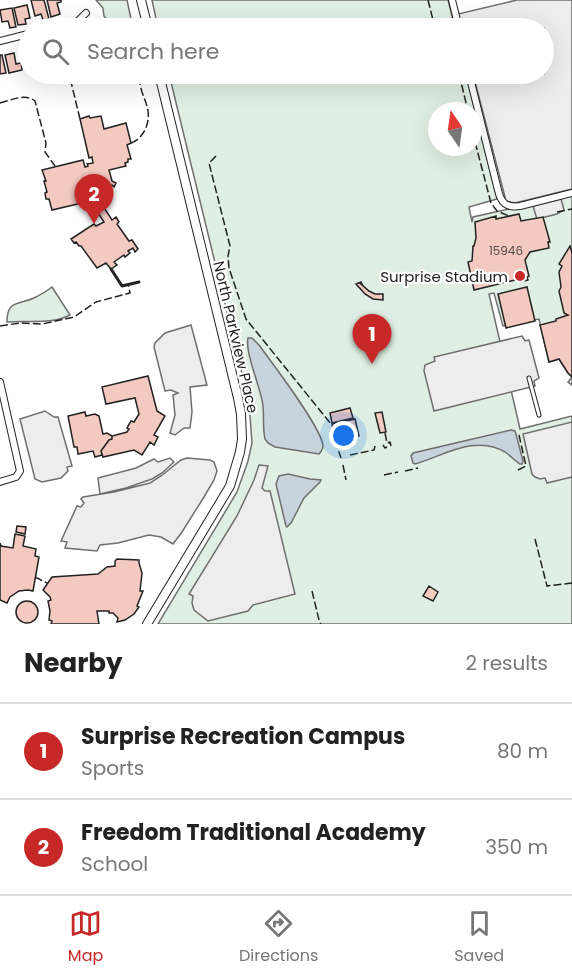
<!DOCTYPE html>
<html lang="en">
<head>
<meta charset="utf-8">
<style>
	body { margin:0; font-family:Poppins,sans-serif; background:#f2f2f2; color:#222 }
	.compass { position:absolute; left:428px; top:102px; width:54px; height:54px; border-radius:50%; background:#fff; box-shadow:0 6px 24px #0002; rotate:347deg }
	.you { position:absolute; left:344px; top:436px; width:21px; height:21px; margin:-15px; border:4px solid #fff; border-radius:50%; background:#1a73e8; box-shadow:0 0 0 9px #1a73e833 }
	.badge { display:grid; place-items:center; width:39px; height:39px; border-radius:50%; background:#c62828; color:#fff; font-size:20px; font-weight:700 }
	.pin { position:absolute; translate:-50% -50px; filter:drop-shadow(0 2px 3px #0008) }
	.pin::after { content:''; position:absolute; top:32px; width:21px; height:18px; background:inherit; clip-path:polygon(0 0,100% 0,50% 100%) }
	.list { margin:0; padding:0; list-style:none }
	h2 { display:flex; justify-content:space-between; align-items:center; height:78px; margin:0; padding:0 24px; font-size:26px }
	h2 small { font-size:20px; font-weight:400; color:#767676 }
	.list li { display:grid; grid-template-columns:39px 1fr auto; gap:18px; align-items:center; box-sizing:border-box; height:96px; padding:0 24px; border-top:2px solid #e0e0e0 }
	.list b { display:block; font-size:22px; white-space:nowrap }
	.list p { margin:0; font-size:20px; white-space:nowrap; color:#767676 }
	.list em { font-size:20px; font-style:normal; color:#767676 }
	.icon { flex:none; width:33px; height:33px; fill:none; stroke:currentColor; stroke-width:2; stroke-linecap:round; stroke-linejoin:round }
	.map { position:relative; flex:none; width:572px; height:624px; overflow:hidden }
	.search { position:absolute; background:#fff; box-shadow:0 6px 24px #0002; left:18px; right:18px; top:18px; height:66px; display:flex; align-items:center; gap:15px; box-sizing:border-box; padding:0 21px; border-radius:33px; color:#767676; font-size:22px }
	.sheet { height:270px; background:#fff }
	nav { display:flex; justify-content:space-around; align-items:center; box-sizing:border-box; height:84px; border-top:2px solid #e0e0e0; background:#fff; font-size:16px; color:#767676 }
	nav a { display:grid; justify-items:center; gap:3px }
	nav .on { color:#c62828 }
	.map>svg:first-child { display:block }
</style>
</head>
<body>
<div class="map">
<svg width="572" height="624" viewBox="0 0 572 624">
	<rect width="100%" height="100%" fill="#fff"/>
	<!-- green -->
	<path fill="#e0efe3" stroke="#6f6f6f" stroke-width="1.5" fill-rule="evenodd" d="M96 0H127L133 28H113L104 16 103 8Z
		M152 0H448L455 28H158Z
		M169 74H466L497 199 469 207 472 222 473 217 572 195V385L568 382 572 377 568 373 559 359 549 362 539 319 503 326 494 293 489 294 520 429 572 416V624H158L237 492 248 461 252 443 249 402ZM437 111H473V147H437Z
		M52 287 70 315C51 325 28 320 7 322 7 300 18 305 34 298 40 295 47 291 52 287Z"/>
	<!-- parking -->
	<path fill="#ededed" stroke="#6f6f6f" stroke-width="1.5" d="M517 0H572V189L515 203 506 201 473 74H544V28H462L458 14Z
		M561 199 564 210 557 214 537 219 533 206Z
		M191 325 207 385 190 387 192 412 190 428H184L175 435 170 433 175 415 173 395 178 393 171 390 165 391 154 347 155 343 165 333Z
		M522 336 525 341 529 340 539 378 534 381 535 386 434 411 424 371 425 365 435 361 434 357Z
		M45 411 54 417H58L72 466 67 467 68 471 61 478 42 482 35 479 20 419Z
		M572 422V477L547 483 545 478 540 479 535 477 532 474 523 434Z
		M170 458 174 462 162 473 152 479 126 488 100 494 98 478 136 468 154 459 158 462Z
		M187 458 210 460 214 462 217 471 214 480 204 497 182 532 173 544 161 537 149 535 118 543 100 545 97 551 65 548 67 542 61 541 77 506 81 507 84 503 81 499 83 497 114 492 150 483 161 476 181 460Z
		M259 465 268 466 262 488 265 491H270L295 594 253 605 248 611 208 621 194 610 192 603 193 596 189 594 237 516 254 480Z"/>
	<!-- water -->
	<path fill="#c7d3dd" stroke="#6f6f6f" stroke-width="1.5" d="M248 338H252L259 345C272 363 322 428 323 446 323 450 321 451 319 454L275 447 268 443 265 439C262 426 265 413 262 400 259 384 245 352 248 338Z
		M511 430 515 431 516 434 523 461 522 464H520C515 461 511 456 505 452 476 434 443 456 415 464L413 463 411 456 413 453Z
		M288 474 310 479 321 480 320 482 304 498 291 523 287 527 286 526 276 484 279 476Z"/>
	<!-- building -->
	<path fill="#f3c9c0" stroke="#222" stroke-width="1.5" d="M31 0H44L49 19 43 20 41 14 35 16Z
		M47 0H61V2L57 3 60 14 51 17Z
		M27 5 30 18 25 19 26 24 18 25 14 8Z
		M12 8 16 27 10 28 8 21 2 22 0 10Z
		M14 53 16 64 21 63 22 70 9 73 5 55Z
		M0 55H2L6 73 0 74Z
		M89 116 90 118 101 116 104 129 126 123 131 143 127 145 131 159H128V162L125 163 126 166 109 170 112 181 116 183 114 187 112 185 108 192 109 194 103 206 90 201 52 210 49 199H46L45 193 47 192 44 181H46L42 170 83 160 85 167 88 166 87 164 93 163 92 157 89 158 80 119Z
		M90 201 103 206 112 220 116 217 119 222 117 224 129 241 132 240 138 249 135 252 133 248 128 251 130 253 125 257 124 255 114 262 117 265 111 269 106 263 97 268 81 246H79L76 242 74 243 71 239 94 224 96 226 104 222Z
		M519 214 521 221 543 217 550 242H548L549 248 530 252 525 260 529 276 527 277 528 280 520 282 519 279 474 290 468 262 472 261 473 246H474L476 238 475 222 496 216V219Z
		M570 246 572 253V377L568 373 559 359 549 362 540 325 556 321V319L568 315 564 313 559 291 561 287 559 272 562 266 559 264Z
		M361 282 362 284H361L369 291 375 294H383V300L373 299 365 294 356 284Z
		M527 287 535 321 506 328 498 294Z
		M148 376 157 411 165 416 154 435 158 437 154 445 150 442 142 455 134 450 103 457 101 451 109 440 112 439V436L127 432 129 429 127 428 131 421 134 422 139 414 135 398 106 404 102 387Z
		M350 408 353 418 332 423 330 413Z
		M85 412 86 416 95 414 99 416 103 434 107 433 112 436V439L109 440 101 451 102 455 95 457 93 451 78 454 77 447H74L68 416Z
		M382 412 386 432 380 433 375 413Z
		M355 419 359 436 335 441 332 424Z
		M17 526 26 527 25 534 16 532Z
		M15 534 25 536 23 546 36 549 35 556 39 557 33 591 28 590 19 591 10 597 7 603 0 600V543L1 546 13 548Z
		M117 559 139 560V563L142 573 140 591H143L137 606 139 607 134 614 125 620 117 622 118 618 113 613H109V611H97L99 624H51L52 621 49 620 50 611 48 601 51 600 50 597 43 590 52 577 98 574 107 567 115 566V561Z
		M429 586 438 592 433 601 423 596Z
		M16 612a11 11 0 1 1 22 0a11 11 0 1 1-22 0Z"/>
	<g fill="none" stroke-linecap="round" stroke-linejoin="round">
		<!-- lane casing -->
		<g stroke="#222" stroke-width="5">
			<path id="lane" d="M529 378 539 415"/>
		</g>
		<!-- street casing -->
		<g stroke="#222" stroke-width="8">
			<path id="street" d="M452 0 459 28
				M52 28 76 23 86 13
				M0 41 28 34
				M469 74 498 190C501 203 506 208 520 206L572 193
				M0 382 20 471 16 477 0 482"/>
		</g>
		<!-- secondary casing -->
		<g stroke="#222" stroke-width="10">
			<path id="secondary" d="M141 0 148 28
				M147 624 230 486 240 452 242 439 241 414 238 398 159 74"/>
		</g>
		<!-- lane -->
		<use href="#lane" stroke="#fff" stroke-width="3"/>
		<!-- street -->
		<use href="#street" stroke="#fff" stroke-width="6"/>
		<!-- secondary -->
		<use href="#secondary" stroke="#fff" stroke-width="8"/>
		<!-- fence -->
		<path stroke="#222" stroke-width="1.5" stroke-dasharray="8 3" stroke-linecap="butt" d="M428 0 435 28
			M196 74 199 83
			M459 74 468 111
			M451 75 459 74
			M0 103C12 100 25 93 35 101L46 143 45 152 55 166
			M80 119 71 82 72 78 82 74
			M473 134V135
			M475 142 491 203 497 211 509 216
			M131 143C143 139 150 124 148 111 147 104 144 98 142 92 140 85 140 80 137 74
			M216 156 209 163 230 246 228 256 229 268 246 319 331 424
			M557 212 572 209
			M0 326 20 323 42 324 74 317 96 302 130 293 128 284
			M385 433 387 443 390 442 391 446
			M335 441 341 458
			M383 445 385 448 387 447
			M350 455 374 450 375 446
			M343 465 346 480
			M518 470 526 466 519 435
			M405 471 418 468
			M384 475 398 472
			M535 539 547 586 572 583
			M35 577 47 583
			M312 591 319 620
			M320 623 321 624"/>
		<!-- wall -->
		<path stroke="#222" stroke-width="3" d="M111 269 122 286 139 282"/>
	</g>
	<!-- markers -->
	<circle fill="#c62828" stroke="#fff" stroke-width="2" cx="520" cy="276" r="6"/>
	<g text-anchor="middle" dominant-baseline="central" stroke-width="4.5" stroke-linejoin="round" paint-order="stroke">
		<!-- number labels -->
		<g font-size="12" fill="#564c4a">
			<text x="506" y="250">15946</text>
		</g>
		<!-- poi labels -->
		<g font-size="15" fill="#222" stroke="#fff" text-anchor="end">
			<text x="508" y="276">Surprise Stadium</text>
		</g>
		<!-- street labels -->
		<g font-size="15" fill="#222" stroke="#fff">
			<text transform="translate(236 337) rotate(77)">North Parkview Place</text>
		</g>
	</g>
</svg>
<svg class="compass" viewBox="-18 -18 36 36"><path d="M0-13l5 13h-10z" fill="#e53935"/><path d="M0 13l5-13h-10z" fill="#767676"/></svg>
<div class="you"></div>
<div class="pin badge" style="left:372px;top:364px">1</div>
<div class="pin badge" style="left:94px;top:224px">2</div>
<div class="search"><svg class="icon" aria-label="search" viewBox="0 0 24 24"><circle cx="10" cy="10" r="6"/><path d="M15 15l6 6"/></svg>Search here</div>
</div>
<section class="sheet">
<h2>Nearby<small>2 results</small></h2>
<ul class="list">
<li><span class="badge">1</span><div><b>Surprise Recreation Campus</b><p>Sports</p></div><em>80 m</em></li>
<li><span class="badge">2</span><div><b>Freedom Traditional Academy</b><p>School</p></div><em>350 m</em></li>
</ul>
</section>
<nav>
<a class="on"><svg class="icon" aria-label="map" viewBox="0 0 24 24"><path d="M3 6l6-2 6 2 6-2v14l-6 2-6-2-6 2zM9 4v14M15 6v14"/></svg>Map</a>
<a><svg class="icon" aria-label="directions" viewBox="0 0 24 24"><path d="M12 3l9 9-9 9-9-9zM9 14v-3h6M13 9l2 2-2 2"/></svg>Directions</a>
<a><svg class="icon" aria-label="saved" viewBox="0 0 24 24"><path d="M7 4h10v16l-5-4-5 4z"/></svg>Saved</a>
</nav>
</body>
</html>
